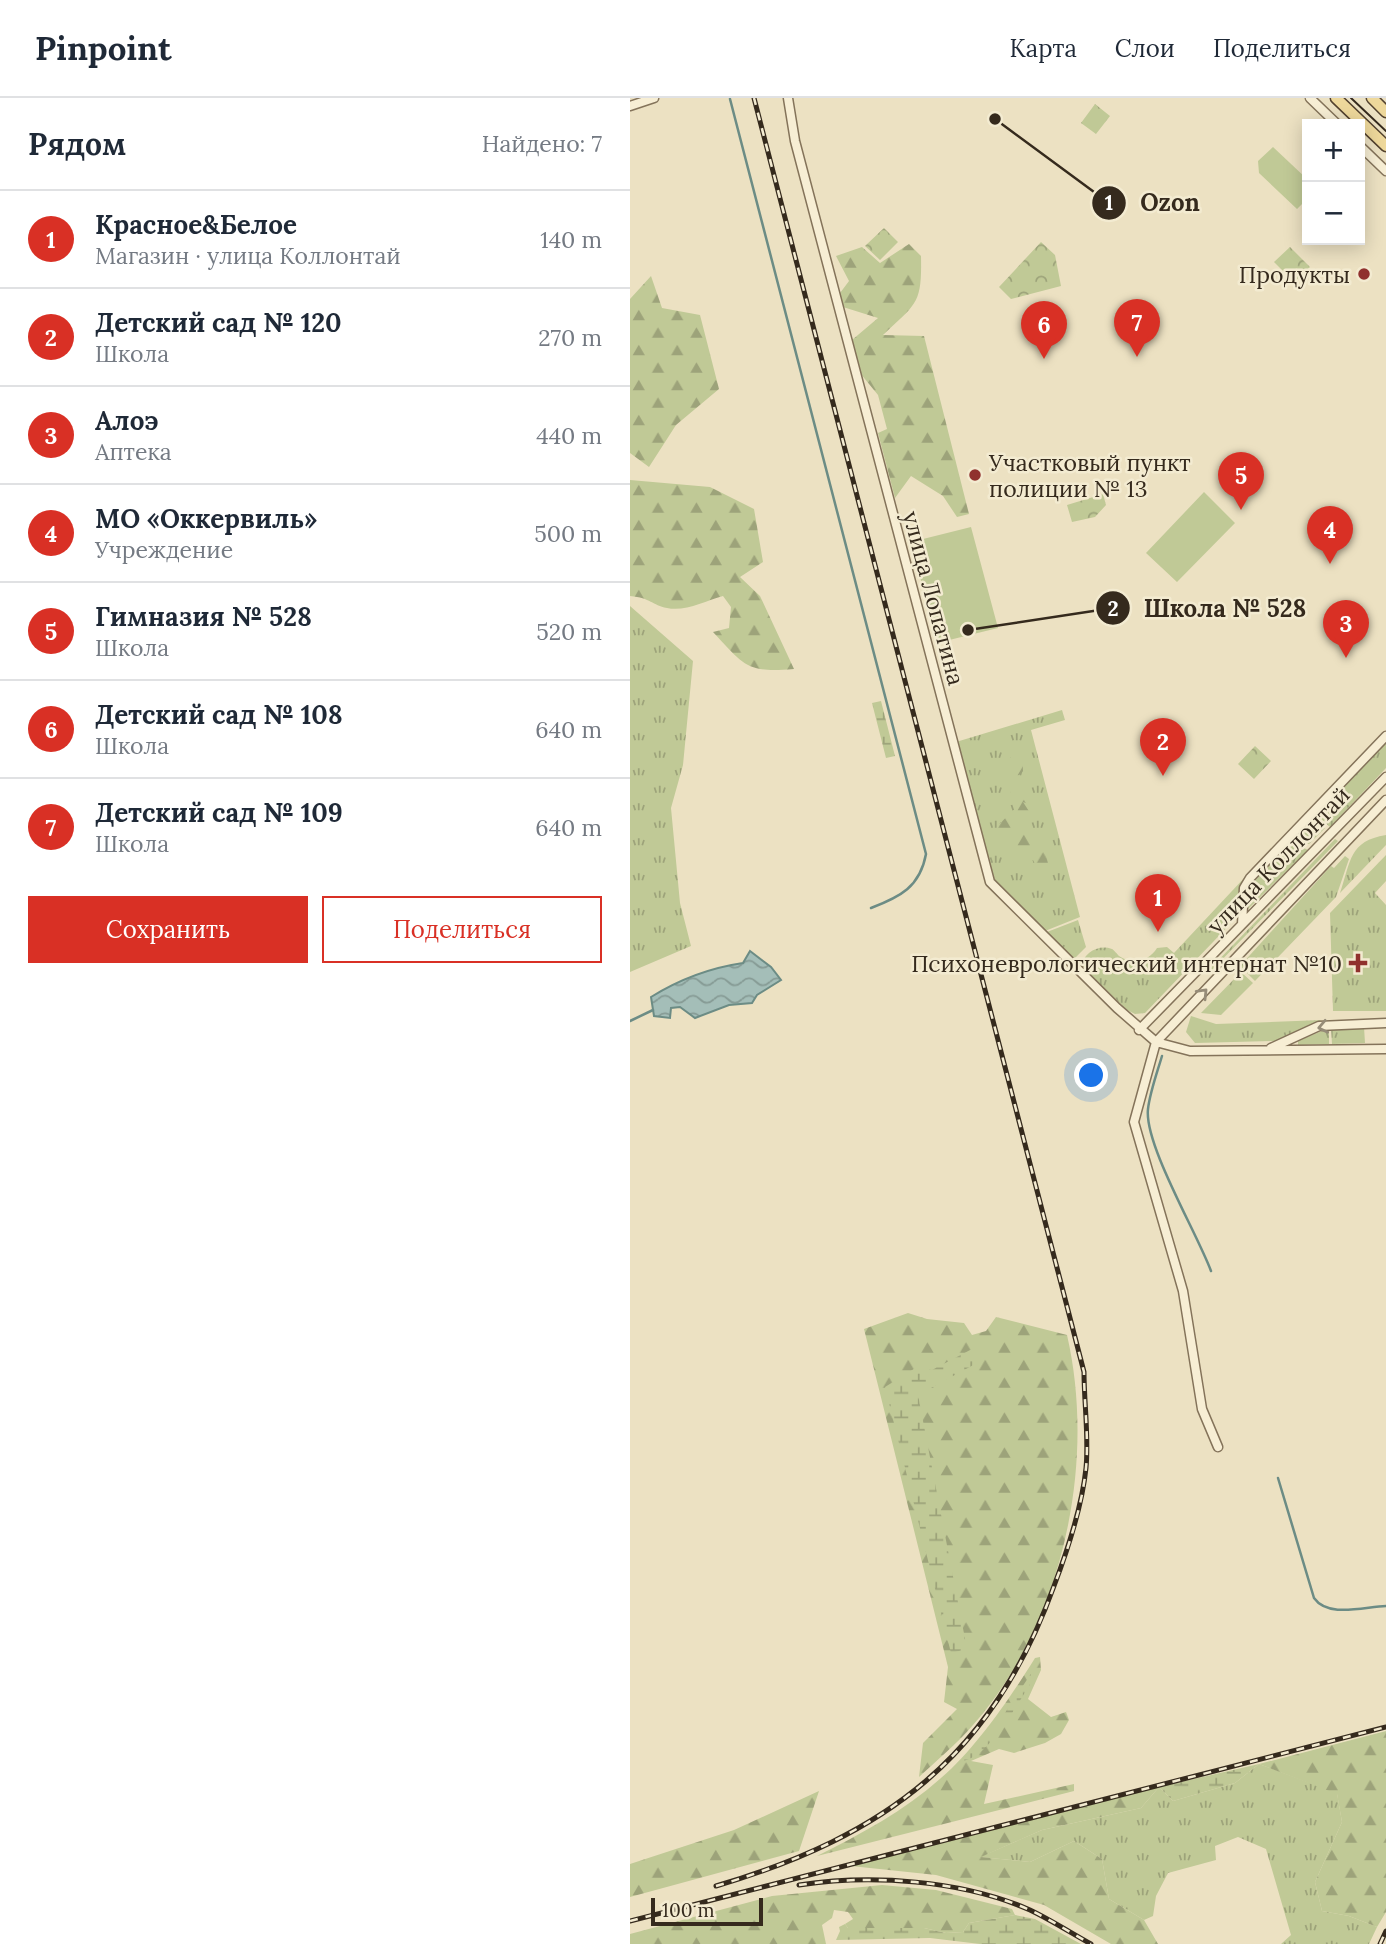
<!DOCTYPE html>
<html lang="ru">
<head>
<meta charset="utf-8">
<style>
	body { margin:0; font-family:Lora,serif; background:#f6f6f7; color:#1f2937 }
	.controls { position:absolute; right:21px; top:21px; display:grid; overflow:hidden; border-radius:0px; box-shadow:0 4px 18px #0003 }
	.controls button { width:63px; height:63px; display:grid; place-items:center; padding:0; border:0; border-bottom:2px solid #e0e1e3; background:#fff; color:#1f2937; font:35px sans-serif }
	.scale { position:absolute; left:21px; bottom:18px; width:112px; box-sizing:border-box; padding-left:7px; border:4px solid #352a1d; border-top:0; font-size:19px; line-height:24px; white-space:nowrap; color:#352a1d; -webkit-text-stroke:5px #f3ebd1; paint-order:stroke }
	.you { position:absolute; left:462px; top:978px; width:24px; height:24px; margin:-18px; border:5px solid #fff; border-radius:50%; background:#1a73e8; box-shadow:0 0 0 10px #1a73e833 }
	.badge { display:grid; place-items:center; width:46px; height:46px; border-radius:50%; background:#d93025; color:#fff; font-size:23px; font-weight:700 }
	.pin { position:absolute; translate:-50% -58px; filter:drop-shadow(0 2px 4px #0008) }
	.pin::after { content:''; position:absolute; top:37px; width:24px; height:21px; background:inherit; clip-path:polygon(0 0,100% 0,50% 100%) }
	.list { margin:0; padding:0; list-style:none }
	h2 { display:flex; justify-content:space-between; align-items:center; height:91px; margin:0; padding:0 28px; font-size:30px }
	h2 small { font-size:23px; font-weight:400; color:#747a83 }
	.list li { display:grid; grid-template-columns:46px 1fr auto; gap:21px; align-items:center; box-sizing:border-box; height:98px; padding:0 28px; border-top:2px solid #e0e1e3 }
	.list b { display:block; font-size:26px; white-space:nowrap }
	.list p { margin:0; font-size:23px; white-space:nowrap; color:#747a83 }
	.list em { font-size:23px; font-style:normal; color:#747a83 }
	.actions { display:flex; gap:14px; padding:21px 28px }
	.actions a { flex:1; padding:16px 0; border:2px solid #d93025; border-radius:0px; text-align:center; font-size:24px; color:#d93025 }
	.actions .main { background:#d93025; color:#fff }
	.map { position:relative; flex:none; width:756px; height:1846px; overflow:hidden }
	header { display:flex; align-items:center; gap:42px; box-sizing:border-box; height:98px; padding:0 35px; background:#fff; border-bottom:2px solid #e0e1e3 }
	header strong { font-size:33px }
	nav { display:flex; gap:38px; margin-inline-start:auto; font-size:24px }
	main { display:flex }
	aside { flex:1; background:#fff }
	.map>svg:first-child { display:block }
</style>
</head>
<body>
<header>
<strong>Pinpoint</strong>
<nav><a>Карта</a><a>Слои</a><a>Поделиться</a></nav>
</header>
<main>
<aside>
<h2>Рядом<small>Найдено: 7</small></h2>
<ul class="list">
<li><span class="badge">1</span><div><b>Красное&amp;Белое</b><p>Магазин · улица Коллонтай</p></div><em>140 m</em></li>
<li><span class="badge">2</span><div><b>Детский сад № 120</b><p>Школа</p></div><em>270 m</em></li>
<li><span class="badge">3</span><div><b>Алоэ</b><p>Аптека</p></div><em>440 m</em></li>
<li><span class="badge">4</span><div><b>МО «Оккервиль»</b><p>Учреждение</p></div><em>500 m</em></li>
<li><span class="badge">5</span><div><b>Гимназия № 528</b><p>Школа</p></div><em>520 m</em></li>
<li><span class="badge">6</span><div><b>Детский сад № 108</b><p>Школа</p></div><em>640 m</em></li>
<li><span class="badge">7</span><div><b>Детский сад № 109</b><p>Школа</p></div><em>640 m</em></li>
</ul>
<div class="actions"><a class="main">Сохранить</a><a>Поделиться</a></div>
</aside>
<div class="map">
<svg width="756" height="1846" viewBox="0 0 756 1846">
	<defs>
		<pattern id="grass-tufts" width="24" height="20" patternUnits="userSpaceOnUse" patternTransform="scale(1.75)"><rect width="24" height="20" fill="#c0c996"/><path d="M3 7l-1-3M5 7V3M7 7l1-3M15 17l-1-3M17 17v-4M19 17l1-3" fill="none" stroke="#9da37a"/></pattern>
		<pattern id="forest-firs" width="22" height="20" patternUnits="userSpaceOnUse" patternTransform="scale(1.75)"><rect width="22" height="20" fill="#c0c996"/><path d="M5 1l3.5 6h-7zM16 11l3.5 6h-7z" fill="#9da37a"/></pattern>
		<pattern id="wetland-marsh" width="20" height="14" patternUnits="userSpaceOnUse" patternTransform="scale(1.75)"><rect width="20" height="14" fill="#c0c996"/><path d="M1 5h8M5 5V1M11 12h8M15 12V8" fill="none" stroke="#9da37a"/></pattern>
		<pattern id="park-crowns" width="20" height="18" patternUnits="userSpaceOnUse" patternTransform="scale(1.75)"><rect width="20" height="18" fill="#c0c996"/><path d="M2 6a3 3 0 1 1 6 0M12 15a3 3 0 1 1 6 0" fill="none" stroke="#9da37a"/></pattern>
		<pattern id="water-waves" width="16" height="10" patternUnits="userSpaceOnUse" patternTransform="scale(1.75)"><rect width="16" height="10" fill="#a4beb8"/><path d="M0 5q4-4 8 0t8 0" fill="none" stroke="#869b95"/></pattern>
	</defs>
	<rect width="100%" height="100%" fill="#ece1c2"/>
	<!-- grass -->
	<path fill="url(#grass-tufts)" d="M0 508 63 563 53 667 41 710 50 805 61 848 0 874Z
		M432 612 435 622 401 632 450 819 415 833 368 788 362 779 326 644Z
		M756 645V670L700 729 687 717Z
		M684 720 695 730 679 746 664 741Z
		M756 737V747L710 795C721 763 719 743 756 737Z
		M705 741 708 743 579 875V872Z
		M661 744 678 752 618 811 621 787Z
		M756 757V783L745 795 756 807V913H703L700 815Z
		M715 758 719 761 706 799 625 883 610 868 701 768 704 770Z
		M616 778 606 820 515 915 505 916 497 912 451 868C454 855 468 846 482 851 483 851 488 857 489 858 503 868 519 863 527 850L537 849 544 855Z
		M448 822 456 849 444 861 417 834Z
		M611 874 623 885 591 917 571 915Z
		M561 918 586 926 692 922 645 943 565 945 556 934Z
		M734 929 735 945 702 946 701 930Z
		M699 930V946L668 947V943Z
		M629 1666 707 1695 712 1724 685 1784 692 1813 719 1818 747 1829 739 1846H651L661 1837 636 1751 608 1739 585 1748 586 1762 538 1775 526 1798 523 1818 514 1822 479 1801 472 1761 444 1743 400 1764 350 1759 412 1732 511 1710 529 1689 543 1703 605 1685Z"/>
	<!-- forest -->
	<path fill="url(#forest-firs)" d="M279 146 291 158C292 206 287 205 253 237L294 238 339 416 327 419 313 398 281 378 265 400 248 335 257 331 248 297 230 275 222 242 248 220 213 209 210 195 219 183 206 158 232 149 250 165Z
		M21 178 32 210 70 217 89 291 46 327 19 369 0 355V201Z
		M0 382 80 389 124 411 133 464 110 479 130 498 164 571C116 575 115 568 83 534L99 530 101 509 93 498C75 503 55 514 37 510 22 507 21 500 0 498Z
		M389 651 392 655 393 673 386 680 399 690 401 707 393 704 404 721 398 727C411 738 422 765 418 782L411 783 401 773 406 768 403 762 395 765 367 728 385 711 376 676 382 654Z
		M278 1215 297 1221 334 1225 342 1237 356 1233 366 1219 437 1237C467 1367 432 1526 343 1627 327 1646 307 1662 289 1679L293 1645 327 1611 314 1604 318 1569 234 1231Z
		M410 1559 411 1572 398 1601 421 1619 436 1614 439 1622 431 1636 415 1645 384 1655 369 1651 341 1663 363 1667 354 1706 444 1686V1693L187 1758C231 1736 274 1713 311 1680 346 1650 380 1600 405 1560Z
		M756 1633V1814L747 1829 719 1818 692 1813 685 1784 712 1724 707 1696 629 1666Z
		M529 1689 511 1710 412 1732 351 1759 400 1764 444 1743 472 1761 479 1801 514 1822 528 1846H481L414 1807 306 1777 221 1768Z
		M189 1693 169 1753 0 1799V1766L104 1732Z
		M252 1787 306 1792 382 1811 385 1817 339 1825 333 1834 316 1835 294 1830H218L215 1826 223 1821 218 1814 204 1812 202 1820 192 1827 196 1846H0V1836L142 1798Z"/>
	<!-- wetland -->
	<path fill="url(#wetland-marsh)" d="M251 603 265 658 256 660 242 605Z
		M342 1251 347 1265 288 1297 337 1551 321 1555 255 1289 287 1269 302 1272Z
		M404 1571 408 1573C393 1596 360 1661 332 1663L363 1633Z
		M629 1666 605 1685 543 1703 529 1689Z
		M385 1817 405 1821 451 1846H350L300 1840 206 1842 210 1833 209 1829 215 1826 218 1830H294L316 1835 333 1834 339 1825Z"/>
	<!-- park -->
	<path fill="url(#park-crowns)" d="M465 6 480 18 466 36 451 25Z
		M254 130 268 144 250 162 235 148Z
		M411 144 425 157 431 188 381 201 369 189Z
		M660 149 680 169 664 184 644 164Z
		M473 396 476 407 465 419 442 424 437 407Z
		M625 648 641 663 624 681 608 666Z"/>
	<!-- pitch -->
	<path fill="#c0c996" d="M643 49 677 81V101L667 111 629 75 628 63Z
		M574 394 605 425 547 484 516 455Z
		M341 429 368 530 307 545 281 444Z"/>
	<!-- water -->
	<path fill="url(#water-waves)" stroke="#6c8c85" stroke-width="2" d="M120 853 141 869 151 882 127 897 122 905 99 907 65 920 50 909 41 910 40 920 24 918 21 899C50 881 79 870 113 865Z"/>
	<g fill="none" stroke-linecap="round" stroke-linejoin="round">
		<!-- stream -->
		<path stroke="#6c8c85" stroke-width="2.5" d="M100 1 296 756C290 789 270 799 241 810
			M0 923 23 912
			M532 958C527 975 520 994 518 1011 514 1046 567 1135 581 1173
			M648 1380 684 1500C698 1520 733 1509 756 1508"/>
		<!-- minor casing -->
		<g stroke="#84735a" stroke-width="11">
			<path id="minor" d="M158 0 165 43 360 784 487 910 526 944 560 953 756 951
				M680 0 707 26
				M0 8 24 0
				M730 48 756 73
				M612 826 614 790 620 780 756 638
				M509 932 756 679
				M526 944 504 1024 553 1193 572 1311 588 1349
				M526 944 756 702
				M641 950 689 928 756 925"/>
		</g>
		<!-- major casing -->
		<g stroke="#52412e" stroke-width="13">
			<path id="major" d="M706 0 756 48
				M742 0 756 14"/>
		</g>
		<!-- minor -->
		<use href="#minor" stroke="#f7eed4" stroke-width="8"/>
		<!-- major -->
		<use href="#major" stroke="#eed89b" stroke-width="10"/>
		<!-- tram -->
		<path stroke="#352a1d" stroke-width="2" d="M721 0 756 33"/>
		<!-- rail casing -->
		<g stroke="#352a1d" stroke-width="5">
			<path id="rail" d="M169 1787C241 1776 332 1782 400 1812 421 1822 441 1835 461 1846
				M86 1788C256 1738 363 1658 424 1488 438 1451 452 1409 456 1370 459 1339 454 1305 454 1274L124 0
				M0 1823 756 1629
				M750 1846 756 1833"/>
		</g>
		<!-- rail -->
		<use href="#rail" stroke="#f3ebd1" stroke-width="2.5" stroke-dasharray="8" stroke-linecap="butt"/>
	</g>
	<!-- one-way arrows -->
	<defs><path id="oneway-chevron" d="M-2-3.5L2.5 0L-2 3.5" fill="none" stroke-width="1.6" stroke-linecap="round" stroke-linejoin="round" transform="scale(1.75)"/></defs>
	<g stroke="#968c78">
		<use href="#oneway-chevron" transform="translate(573 895) rotate(-46)"/>
		<use href="#oneway-chevron" transform="translate(693 929) rotate(168)"/>
	</g>
	<!-- markers -->
	<g fill="#90312d" stroke="#f3ebd1" stroke-width="2.5">
		<circle cx="734" cy="176" r="7"/>
		<circle cx="345" cy="377" r="7"/>
		<path d="M724.5 854.5h7v7h7v7h-7v7h-7v-7h-7v-7h7z"/>
	</g>
	<g text-anchor="middle" dominant-baseline="central" stroke-width="5" stroke-linejoin="round" paint-order="stroke">
		<!-- poi labels -->
		<g font-size="23" fill="#352a1d" stroke="#f3ebd1" text-anchor="end">
			<text x="720" y="176">Продукты</text>
			<text x="359" y="364" text-anchor="start">Участковый пункт<tspan x="359" dy="26">полиции № 13</tspan></text>
			<text x="712" y="865">Психоневрологический интернат №10</text>
		</g>
		<!-- street labels -->
		<g font-size="23" fill="#352a1d" stroke="#f3ebd1">
			<text transform="translate(304 500) rotate(75)">улица Лопатина</text>
			<text transform="translate(648 762) rotate(-46)">улица Коллонтай</text>
		</g>
	</g>
	<!-- callouts -->
	<path fill="none" stroke="#352a1d" stroke-width="2.5" d="M365 21L479 105M338 532L483 510"/>
	<g fill="#352a1d" stroke="#f3ebd1" stroke-width="2.5">
		<circle cx="365" cy="21" r="7"/>
		<circle cx="338" cy="532" r="7"/>
		<circle cx="479" cy="105" r="18"/>
		<circle cx="483" cy="510" r="18"/>
	</g>
	<g font-size="21" text-anchor="middle" font-weight="bold" fill="#fff">
		<text x="479" y="112">1</text>
		<text x="483" y="518">2</text>
	</g>
	<g font-size="24" text-anchor="middle" font-weight="bold" fill="#352a1d" stroke="#f3ebd1" stroke-width="5" stroke-linejoin="round" paint-order="stroke">
		<text x="540" y="113">Ozon</text>
		<text x="595" y="519">Школа № 528</text>
	</g>
</svg>
<div class="controls">
<button>+</button>
<button>−</button>
</div>
<div class="scale">100 m</div>
<div class="you"></div>
<div class="pin badge" style="left:528px;top:834px">1</div>
<div class="pin badge" style="left:533px;top:678px">2</div>
<div class="pin badge" style="left:716px;top:560px">3</div>
<div class="pin badge" style="left:700px;top:466px">4</div>
<div class="pin badge" style="left:611px;top:412px">5</div>
<div class="pin badge" style="left:414px;top:261px">6</div>
<div class="pin badge" style="left:507px;top:259px">7</div>
</div>
</main>
</body>
</html>
